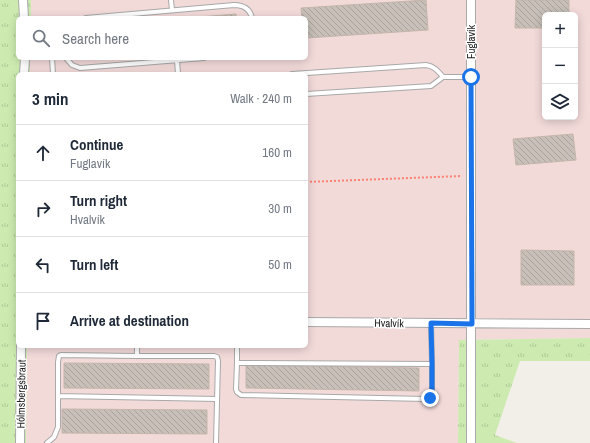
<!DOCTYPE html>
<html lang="en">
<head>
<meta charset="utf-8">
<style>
	body { margin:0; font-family:"Archivo Narrow",sans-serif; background:#f2f2f3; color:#1f2937 }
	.controls { position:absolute; right:12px; top:12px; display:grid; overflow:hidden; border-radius:6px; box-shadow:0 2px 10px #0003 }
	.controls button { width:36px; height:36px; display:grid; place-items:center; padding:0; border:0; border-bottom:1px solid #e0e1e3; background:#fff; color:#1f2937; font:20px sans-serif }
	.stop { position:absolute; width:12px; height:12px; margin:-9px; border:3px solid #1a73e8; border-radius:50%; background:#fff }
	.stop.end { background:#1a73e8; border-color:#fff; box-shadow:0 1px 4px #0008 }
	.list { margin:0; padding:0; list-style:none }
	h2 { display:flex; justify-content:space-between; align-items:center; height:52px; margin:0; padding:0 16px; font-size:17px }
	h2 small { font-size:13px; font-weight:400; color:#747a83 }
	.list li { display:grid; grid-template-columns:26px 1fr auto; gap:12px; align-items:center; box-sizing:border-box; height:56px; padding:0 16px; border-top:1px solid #e0e1e3 }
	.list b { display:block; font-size:15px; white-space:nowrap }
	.list p { margin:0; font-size:13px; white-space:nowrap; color:#747a83 }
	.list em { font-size:13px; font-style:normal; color:#747a83 }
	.icon { flex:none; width:22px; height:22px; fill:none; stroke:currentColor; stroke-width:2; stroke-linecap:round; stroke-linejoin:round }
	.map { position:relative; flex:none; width:590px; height:443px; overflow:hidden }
	.search { position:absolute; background:#fff; box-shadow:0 2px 10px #0003; left:16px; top:16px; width:292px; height:44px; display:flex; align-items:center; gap:10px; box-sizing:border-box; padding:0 14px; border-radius:6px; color:#747a83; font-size:15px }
	.panel { position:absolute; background:#fff; box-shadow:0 2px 10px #0003; left:16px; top:72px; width:292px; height:276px; border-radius:6px }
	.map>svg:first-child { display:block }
</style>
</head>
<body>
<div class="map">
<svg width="590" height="443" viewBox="0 0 590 443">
	<defs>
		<pattern id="grass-tufts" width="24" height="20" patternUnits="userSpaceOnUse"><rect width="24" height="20" fill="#cdebb0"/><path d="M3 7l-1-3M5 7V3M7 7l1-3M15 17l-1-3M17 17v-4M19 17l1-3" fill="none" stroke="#b0c997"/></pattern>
		<pattern id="building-back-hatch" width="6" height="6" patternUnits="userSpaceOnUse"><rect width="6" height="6" fill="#c7bfb8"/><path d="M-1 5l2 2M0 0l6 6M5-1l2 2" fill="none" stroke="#aba49e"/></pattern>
	</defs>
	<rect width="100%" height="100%" fill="#f2efe9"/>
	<!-- commercial -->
	<path fill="#f2dad9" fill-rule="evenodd" d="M31 0H590V338L459 340 458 443H26L27 346H306V74H30V58H306V18H31ZM545 15H575V117H545Z"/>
	<!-- grass -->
	<path fill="url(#grass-tufts)" d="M0 0H31V18H18V58H30V74H18V346H27L26 443H0Z
		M590 338V361H520L495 435 517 443H458L459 340Z"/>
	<!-- building -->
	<path fill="url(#building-back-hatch)" stroke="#c4b6ab" d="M426 0 428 30 306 38V18H302L301 8Z
		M516 0H569V15H545V28H515Z
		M236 14V18H187Z
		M573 134 576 160 516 165 513 139Z
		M521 250 574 251V285H521Z
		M64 363 209 364V389L64 388Z
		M246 365 419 368V391L246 388Z
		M62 409 207 410V434L62 433Z"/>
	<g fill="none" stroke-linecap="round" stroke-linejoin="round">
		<!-- service casing -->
		<g stroke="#a9a9a9" stroke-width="6">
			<path id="service" d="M171 0 172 10
				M86 18 234 5C243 5 250 9 252 18
				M52 58 53 74
				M66 58 72 65 80 68 204 58
				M177 60 178 74
				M292 74 426 65C434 66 438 71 443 77
				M306 94 431 86 443 77H471
				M237 346V363L236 389 237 392 241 395 426 399 430 398 432 393V364L431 323
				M137 356H214L217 357 218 361 216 443
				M237 363 432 364
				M58 396 217 399
				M47 443 54 437 58 427V362L59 356 61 355 137 356V346"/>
		</g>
		<!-- minor casing -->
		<g stroke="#a9a9a9" stroke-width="10">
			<path id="minor" d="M23 0 24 18
				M24 74 25 58
				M306 322 590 324
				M20 443 21 346
				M471 443V0"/>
		</g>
		<!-- path -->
		<path stroke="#fa8072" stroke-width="2" stroke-dasharray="2 2" stroke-linecap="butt" d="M306 182 462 176"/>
		<!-- service -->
		<use href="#service" stroke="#fff" stroke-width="4"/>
		<!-- minor -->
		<use href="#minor" stroke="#fff" stroke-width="8"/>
	</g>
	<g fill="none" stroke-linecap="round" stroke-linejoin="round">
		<!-- route -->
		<path stroke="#1a73e8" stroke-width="5" d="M430 398 432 393V364L431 323 472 324 471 77"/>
	</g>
	<g text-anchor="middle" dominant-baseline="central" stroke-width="3" stroke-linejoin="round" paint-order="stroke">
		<!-- street labels -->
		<g font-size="11" fill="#222" stroke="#fff">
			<text transform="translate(471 42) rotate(-90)">Fuglavík</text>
			<text transform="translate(389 323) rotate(1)">Hvalvík</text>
			<text transform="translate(21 394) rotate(-89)">Hólmsbergsbraut</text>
		</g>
	</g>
</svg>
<div class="controls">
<button>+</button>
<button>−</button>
<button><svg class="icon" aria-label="layers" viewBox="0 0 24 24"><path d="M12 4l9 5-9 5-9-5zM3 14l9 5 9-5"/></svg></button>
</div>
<div class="stop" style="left:471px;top:77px"></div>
<div class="stop end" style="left:430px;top:398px"></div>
<div class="search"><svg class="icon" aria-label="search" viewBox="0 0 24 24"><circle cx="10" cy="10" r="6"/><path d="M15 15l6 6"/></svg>Search here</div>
<section class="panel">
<h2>3 min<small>Walk · 240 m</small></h2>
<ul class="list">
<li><svg class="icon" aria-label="ahead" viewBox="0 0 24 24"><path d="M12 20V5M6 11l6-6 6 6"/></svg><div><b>Continue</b><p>Fuglavík</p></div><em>160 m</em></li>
<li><svg class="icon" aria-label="right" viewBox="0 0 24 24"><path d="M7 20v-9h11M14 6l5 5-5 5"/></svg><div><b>Turn right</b><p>Hvalvík</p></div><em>30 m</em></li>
<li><svg class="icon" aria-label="left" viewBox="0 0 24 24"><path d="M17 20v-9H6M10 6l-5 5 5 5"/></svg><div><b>Turn left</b></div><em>50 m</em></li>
<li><svg class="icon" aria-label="arrive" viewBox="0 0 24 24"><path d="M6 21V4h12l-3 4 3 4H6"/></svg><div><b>Arrive at destination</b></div></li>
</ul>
</section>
</div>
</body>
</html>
